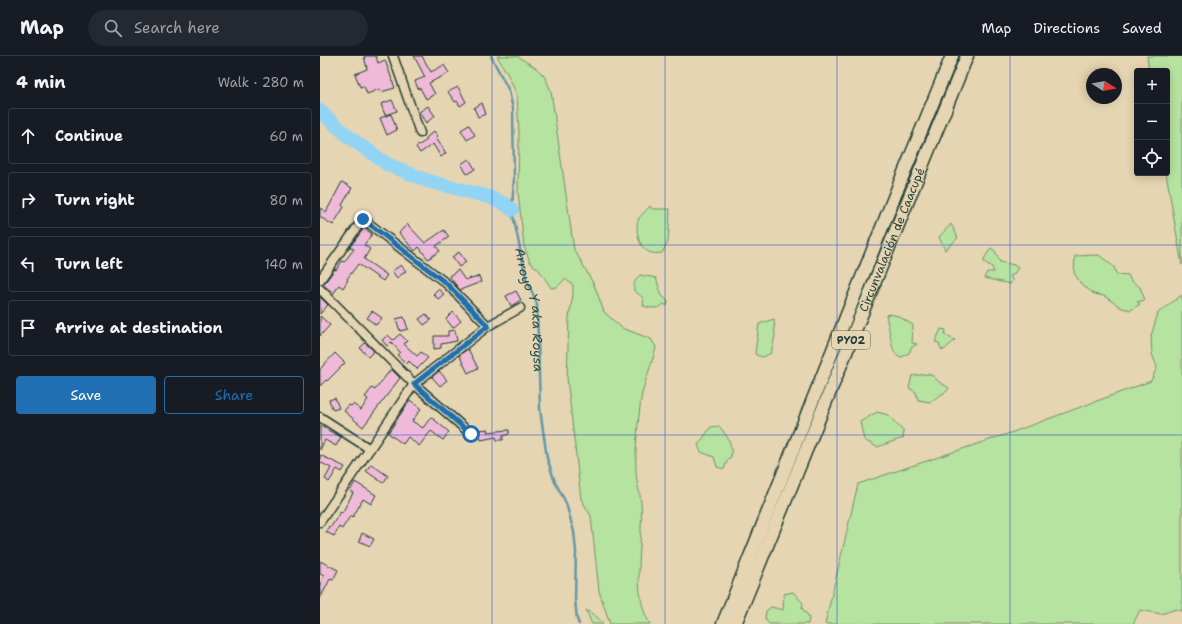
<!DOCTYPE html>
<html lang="en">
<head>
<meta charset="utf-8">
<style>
	body { margin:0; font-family:"Shantell Sans",sans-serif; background:#242831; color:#f1f3f6 }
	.controls { position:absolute; right:12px; top:12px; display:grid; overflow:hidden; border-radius:4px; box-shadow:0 2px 10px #0003 }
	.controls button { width:36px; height:36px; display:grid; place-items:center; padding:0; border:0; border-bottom:1px solid #363941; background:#171b24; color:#f1f3f6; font:20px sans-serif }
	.compass { position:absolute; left:766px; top:12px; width:36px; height:36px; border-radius:50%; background:#171b24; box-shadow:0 2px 10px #0003; rotate:101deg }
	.stop { position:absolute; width:12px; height:12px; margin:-9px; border:3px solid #1f6fb2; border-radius:50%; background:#fff }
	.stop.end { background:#1f6fb2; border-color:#fff; box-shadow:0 1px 4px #0008 }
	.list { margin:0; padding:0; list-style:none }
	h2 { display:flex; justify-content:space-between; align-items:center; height:52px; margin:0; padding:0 16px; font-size:17px }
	h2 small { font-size:13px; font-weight:400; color:#9ea1a6 }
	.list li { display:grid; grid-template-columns:26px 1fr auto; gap:12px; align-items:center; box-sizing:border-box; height:56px; margin:0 8px 8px; padding:0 8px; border:1px solid #363941; border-radius:4px }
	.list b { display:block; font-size:15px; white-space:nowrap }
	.list em { font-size:13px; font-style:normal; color:#9ea1a6 }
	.actions { display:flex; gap:8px; padding:12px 16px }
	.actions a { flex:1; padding:9px 0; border:1px solid #1f6fb2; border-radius:4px; text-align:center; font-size:14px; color:#1f6fb2 }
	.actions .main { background:#1f6fb2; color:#fff }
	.icon { flex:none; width:22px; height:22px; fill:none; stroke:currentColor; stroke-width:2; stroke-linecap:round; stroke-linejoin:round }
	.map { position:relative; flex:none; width:862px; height:568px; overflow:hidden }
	header { display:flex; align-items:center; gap:24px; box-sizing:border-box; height:56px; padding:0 20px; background:#171b24; border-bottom:1px solid #363941 }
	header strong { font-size:19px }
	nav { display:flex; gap:22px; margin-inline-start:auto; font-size:14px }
	.search { width:280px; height:36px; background:#242831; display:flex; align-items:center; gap:10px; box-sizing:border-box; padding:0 14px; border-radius:22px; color:#9ea1a6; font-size:15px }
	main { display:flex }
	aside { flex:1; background:#171b24 }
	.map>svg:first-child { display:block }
</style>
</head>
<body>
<header>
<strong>Map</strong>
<div class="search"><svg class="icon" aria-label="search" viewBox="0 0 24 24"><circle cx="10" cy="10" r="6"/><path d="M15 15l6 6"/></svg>Search here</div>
<nav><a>Map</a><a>Directions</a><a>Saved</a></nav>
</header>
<main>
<aside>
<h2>4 min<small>Walk · 280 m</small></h2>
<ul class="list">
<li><svg class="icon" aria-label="ahead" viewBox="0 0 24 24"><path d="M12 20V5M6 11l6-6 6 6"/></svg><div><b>Continue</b></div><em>60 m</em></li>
<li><svg class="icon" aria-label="right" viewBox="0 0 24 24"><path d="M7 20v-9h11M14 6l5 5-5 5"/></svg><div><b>Turn right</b></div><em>80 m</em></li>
<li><svg class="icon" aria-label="left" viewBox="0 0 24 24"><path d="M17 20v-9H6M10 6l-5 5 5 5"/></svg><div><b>Turn left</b></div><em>140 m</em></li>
<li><svg class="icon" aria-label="arrive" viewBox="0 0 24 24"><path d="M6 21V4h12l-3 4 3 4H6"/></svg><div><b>Arrive at destination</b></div></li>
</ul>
<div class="actions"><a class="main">Save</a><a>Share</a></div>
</aside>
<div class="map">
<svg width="862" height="568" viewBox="0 0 862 568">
	<rect width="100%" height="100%" fill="#e6d5b2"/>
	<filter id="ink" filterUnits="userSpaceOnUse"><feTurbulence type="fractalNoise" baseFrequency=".025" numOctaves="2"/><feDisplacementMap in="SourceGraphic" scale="8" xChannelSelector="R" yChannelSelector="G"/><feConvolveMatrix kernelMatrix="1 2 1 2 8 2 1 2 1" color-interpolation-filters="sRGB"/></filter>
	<g filter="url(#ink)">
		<!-- green -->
		<path fill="#b7e3a0" stroke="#6b906a" d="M177 0H197L216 12 225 21 231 35 254 194 261 205 275 231 284 256 302 272 331 283 336 291C332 309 324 325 321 343 318 367 315 392 316 416 316 426 320 436 321 446 324 483 310 535 330 568H290L279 535 271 460 261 443 247 322 249 261 253 239V229L245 223 237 231 231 232 220 215 210 206 204 190 198 136 199 76 197 39 187 17Z
			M827 0H862V209L846 117 847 15H829Z
			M330 150 332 153H350L348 186 342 197C339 197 335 198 332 197 319 195 314 173 319 162 322 158 327 154 330 150Z
			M631 168 638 182 625 194 619 181Z
			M671 192 675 195 680 206 694 209 698 212 694 218 690 220 693 225 690 228 664 222 667 216H674L672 211 664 206V203Z
			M779 199 794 211 796 218 808 219 811 225 820 231 825 244 817 246 820 248 811 254 802 252 784 240 774 238 761 228 754 217 755 200Z
			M320 219 336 222 342 240 348 245 347 250 344 248C337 254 332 252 323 250 325 242 321 239 314 235 313 229 315 223 320 219Z
			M862 239V555L856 553 841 558 820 554 813 568H505L538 428 693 376 831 325 837 311 832 298 831 280 838 257Z
			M570 258 578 260 593 269 592 287 597 288 591 292 589 297 582 301 577 300 573 293 566 259Z
			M454 263 455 280 451 297 443 301 436 299 435 297 439 268Z
			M621 273 626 274 625 279 635 284 624 294 621 293 619 287 615 286Z
			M608 318 613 320 619 326 629 332 626 336 622 338 610 346 598 344 596 336 589 332 592 320Z
			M557 356 568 359 584 376 583 382 557 391 544 384 540 366Z
			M399 370C407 380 413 387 411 401L408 403 404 413 397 411 394 401 381 396 378 389 391 371Z
			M473 536 483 547 482 552 489 561 488 568H449L445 563 446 555 451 551 463 554 464 538Z
			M266 554 276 560 283 568H272Z"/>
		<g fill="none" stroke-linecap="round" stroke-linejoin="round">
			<!-- stream -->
			<path stroke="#6498a7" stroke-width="2.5" id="s1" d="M171 0 189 35 193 53 194 121 192 154 206 222 217 248 220 353 227 402 235 426 246 447 254 476 256 495 255 544 257 563 259 568"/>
			<!-- river -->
			<path stroke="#92d4f4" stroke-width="14" d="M0 55 29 81 67 108 108 125 169 141 185 148 192 154"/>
		</g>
		<!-- building -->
		<path fill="#eebad8" stroke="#1f3d34" d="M44 0H56L58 7 65 4 75 32 61 36 60 33 47 38 44 30 40 31 35 18 47 13Z
			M94 0H102L111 16 124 9 129 17 109 27 115 38 106 43 100 32 98 33 95 25 105 21Z
			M138 31 146 46 140 50 137 45 135 46 128 36Z
			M72 44 77 55 65 59 61 48Z
			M162 47 166 58 158 61 154 52Z
			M108 50 115 60 106 67 99 56Z
			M71 58 77 74 67 79 60 62Z
			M149 69 155 79 147 84 141 74Z
			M114 75 118 80 116 82 126 97 121 101 113 88 100 97 96 91 107 84 106 82Z
			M149 103 155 113 147 118 141 108Z
			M22 126 32 132 22 149 24 151 13 169 0 161V152L6 156Z
			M87 168 105 187 124 174 129 181 116 190 120 195 108 203 99 191 95 195 79 177Z
			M44 172 52 178 44 189 50 193 44 203 67 219 63 225 38 208 27 223 28 224 23 232 19 229 14 237 3 229 15 213 16 214 22 205 24 206 34 193 30 191Z
			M139 196 146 206 139 211 132 201Z
			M81 209 86 215 77 222 72 215Z
			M138 214 145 224 151 222 152 223 159 220 161 226 140 234 129 220Z
			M118 233 124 238 118 243 113 238Z
			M196 235 201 244 191 250 186 240Z
			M0 241 8 249 0 258Z
			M52 255 62 262 56 269 47 262Z
			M133 256 141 265 133 272 126 263Z
			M106 258 111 264 104 269 99 263Z
			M0 260 10 269 0 280Z
			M84 261 88 273 80 275 76 263Z
			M135 274 137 285 121 288V292L114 293V280H128V275Z
			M80 278 87 285 84 288 97 300 101 296 108 302 97 313 89 305 87 308 77 299 80 296 71 286 67 290 62 284 68 279 73 284Z
			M45 287 54 295 48 301 40 292Z
			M148 293 158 312 148 317 139 299Z
			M15 297 25 307 7 325 6 324 0 330V313Z
			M71 313 80 322 43 371 24 355 29 349 31 350 33 348 41 354 48 343 45 341 52 332 55 334Z
			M119 315 127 324 120 330 112 321Z
			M15 342 19 352 13 354 9 344Z
			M90 344 101 353 92 365 103 372 111 361 129 376 123 384 111 375 99 390 88 381 83 388 68 377Z
			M0 370 21 381 16 390 5 384 0 394Z
			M168 373 167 376 189 374V378L183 380V384H177L176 381 161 384 159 374Z
			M0 399 25 411 22 416 17 413 9 426 5 423 11 412 0 406Z
			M51 408 68 420 63 427 46 415Z
			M35 426 56 439 51 448 43 443 33 461 31 459 22 473 19 471 14 480 6 476 9 470 11 471 20 456 22 457 33 437 30 435Z
			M42 477 54 483 50 490 39 485Z
			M0 505 18 514 13 524 10 523 0 543V528L4 520 0 518Z"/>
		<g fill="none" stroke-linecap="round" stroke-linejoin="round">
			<!-- minor casing -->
			<g stroke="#1f3d34" stroke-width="11">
				<path id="minor" d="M73 0 100 77
					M0 224 43 163 127 228 168 270
					M0 233 94 328 151 378
					M0 361 50 393
					M0 466 94 328 168 270 200 252"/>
			</g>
			<!-- highway casing -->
			<g stroke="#1f3d34" stroke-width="15">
				<g id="highway">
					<path d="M403 568 583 119 632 0"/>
					<path id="s2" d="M415 568 647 0"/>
				</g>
			</g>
			<!-- minor -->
			<use href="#minor" stroke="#e6d5b2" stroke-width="8"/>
			<!-- highway -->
			<use href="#highway" stroke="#e6d5b2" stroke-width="12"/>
		</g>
	</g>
	<g fill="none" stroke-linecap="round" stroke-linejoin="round" filter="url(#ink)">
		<!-- route -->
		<path stroke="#1f6fb2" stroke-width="5" d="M43 163 127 228 168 270 94 328 151 378"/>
	</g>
	<!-- grid -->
	<path fill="none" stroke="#1d4ed8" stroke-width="1" stroke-opacity="0.55" d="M172 0V568M345 0V568M517 0V568M690 0V568M0 189H862M0 379H862"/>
	<g text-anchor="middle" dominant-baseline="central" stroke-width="3" stroke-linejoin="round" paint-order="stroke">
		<!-- shield labels -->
		<rect fill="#e6d5b2" stroke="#5b6b5a" stroke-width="1" x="512" y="275" width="38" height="18" rx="3"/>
		<g font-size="11" font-weight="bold" fill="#1f3d34">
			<text x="531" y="284">PY02</text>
		</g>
		<!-- street labels -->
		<g font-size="12" fill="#1f3d34" stroke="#e6d5b2">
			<text stroke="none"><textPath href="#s2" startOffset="415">Circunvalación de Caacupé</textPath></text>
		</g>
		<!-- water labels -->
		<g font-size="13" font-style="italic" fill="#2a4c47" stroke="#e6d5b2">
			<text stroke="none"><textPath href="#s1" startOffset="261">Arroyo Y aka Roysa</textPath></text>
		</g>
	</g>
</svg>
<div class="controls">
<button>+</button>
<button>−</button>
<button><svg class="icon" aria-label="locate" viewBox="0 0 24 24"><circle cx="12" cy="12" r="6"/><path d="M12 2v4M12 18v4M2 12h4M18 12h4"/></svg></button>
</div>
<svg class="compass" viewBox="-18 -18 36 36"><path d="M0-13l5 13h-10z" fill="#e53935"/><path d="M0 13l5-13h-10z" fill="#9ea1a6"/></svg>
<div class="stop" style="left:151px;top:378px"></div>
<div class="stop end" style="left:43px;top:163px"></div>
</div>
</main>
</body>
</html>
